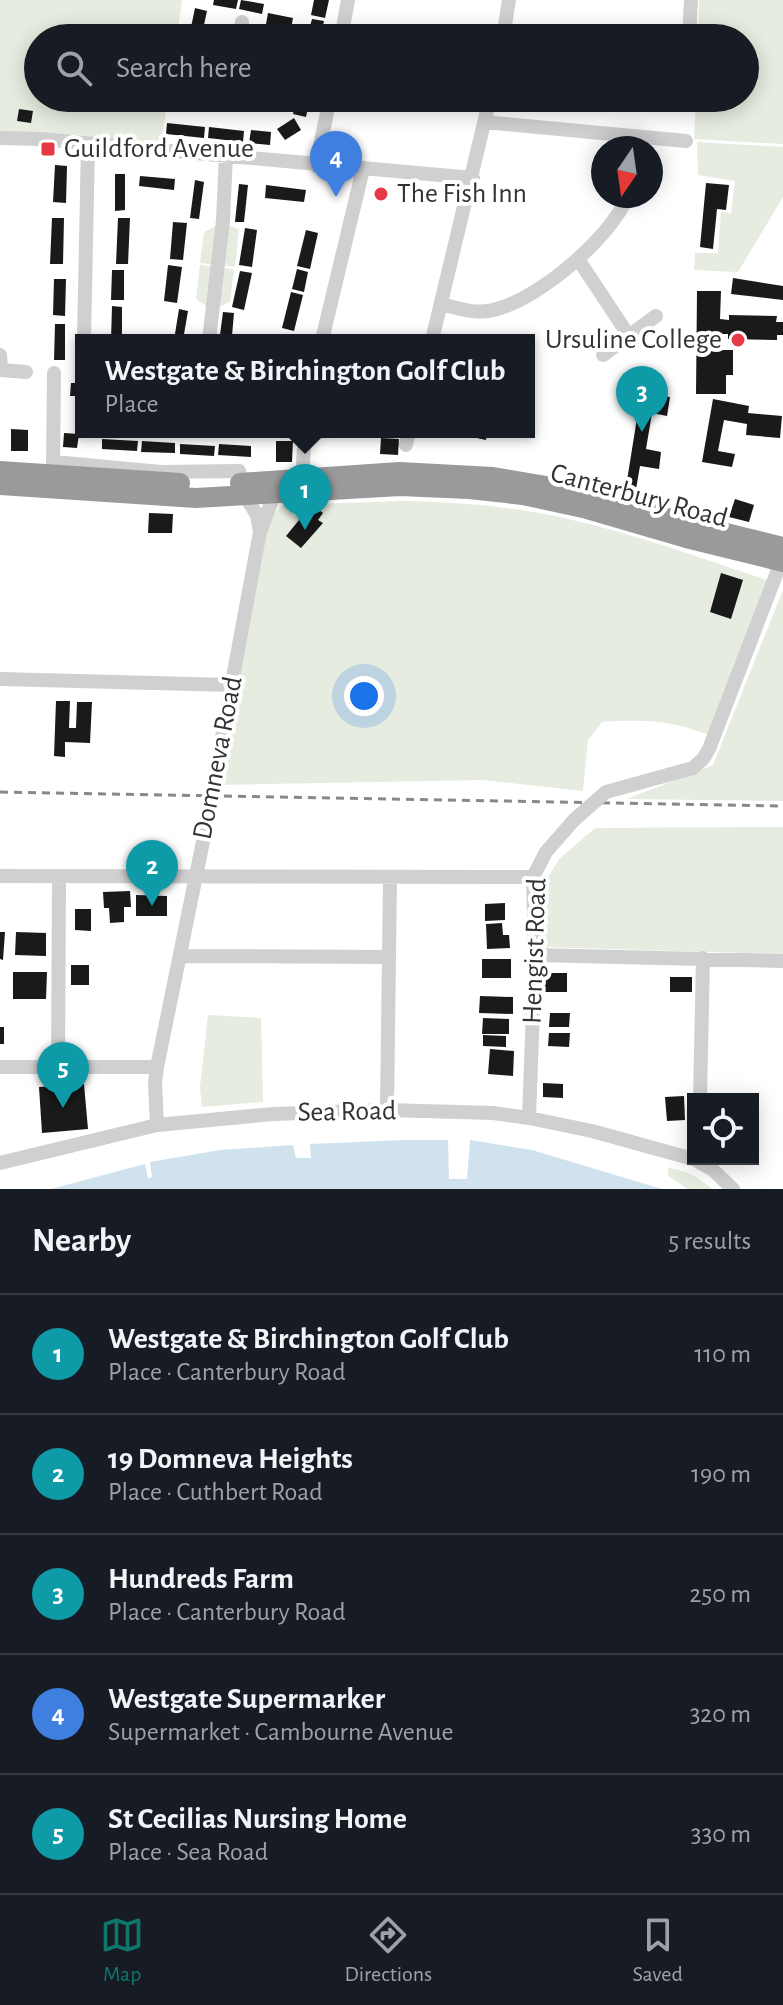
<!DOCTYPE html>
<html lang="en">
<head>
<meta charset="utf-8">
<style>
	body { margin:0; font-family:"Alegreya Sans",sans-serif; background:#242831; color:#f1f3f6 }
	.controls { position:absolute; right:24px; bottom:24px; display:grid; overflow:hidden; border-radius:0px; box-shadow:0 4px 20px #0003 }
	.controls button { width:72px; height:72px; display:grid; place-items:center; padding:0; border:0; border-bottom:2px solid #363941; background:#171b24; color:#f1f3f6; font:40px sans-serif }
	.compass { position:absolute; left:591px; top:136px; width:72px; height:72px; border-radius:50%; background:#171b24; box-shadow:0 4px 20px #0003; rotate:193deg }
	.you { position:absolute; left:364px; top:696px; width:28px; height:28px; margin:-20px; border:6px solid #fff; border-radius:50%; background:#1a73e8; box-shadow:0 0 0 12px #1a73e833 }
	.badge { display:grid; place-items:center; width:52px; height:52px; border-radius:50%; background:#0f766e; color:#fff; font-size:26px; font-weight:700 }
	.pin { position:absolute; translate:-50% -66px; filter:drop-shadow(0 2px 4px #0008) }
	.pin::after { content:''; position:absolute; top:42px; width:28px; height:24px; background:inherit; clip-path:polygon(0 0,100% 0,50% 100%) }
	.popup { position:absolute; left:75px; top:334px; width:460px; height:104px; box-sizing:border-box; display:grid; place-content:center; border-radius:0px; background:#171b24; filter:drop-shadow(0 2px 6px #0005); font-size:26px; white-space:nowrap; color:#9ea1a6 }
	.popup b { font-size:30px; color:#f1f3f6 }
	.popup::after { content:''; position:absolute; left:50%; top:100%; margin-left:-16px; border:16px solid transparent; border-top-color:#171b24 }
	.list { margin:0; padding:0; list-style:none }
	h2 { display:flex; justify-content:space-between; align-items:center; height:104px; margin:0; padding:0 32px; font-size:34px }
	h2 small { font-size:26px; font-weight:400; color:#9ea1a6 }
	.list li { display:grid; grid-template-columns:52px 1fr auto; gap:24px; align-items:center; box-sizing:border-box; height:120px; padding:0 32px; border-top:2px solid #363941 }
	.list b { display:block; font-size:30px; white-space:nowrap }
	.list p { margin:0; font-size:26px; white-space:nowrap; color:#9ea1a6 }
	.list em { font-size:26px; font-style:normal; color:#9ea1a6 }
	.icon { flex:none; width:44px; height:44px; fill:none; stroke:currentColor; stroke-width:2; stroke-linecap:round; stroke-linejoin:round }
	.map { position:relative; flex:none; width:783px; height:1189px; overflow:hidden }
	.search { position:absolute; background:#171b24; box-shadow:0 4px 20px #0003; left:24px; right:24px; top:24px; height:88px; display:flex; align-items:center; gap:20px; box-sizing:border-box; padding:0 28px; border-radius:44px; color:#9ea1a6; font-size:30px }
	.sheet { height:704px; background:#171b24 }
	nav { display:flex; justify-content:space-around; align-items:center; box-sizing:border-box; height:112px; border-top:2px solid #363941; background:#171b24; font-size:22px; color:#9ea1a6 }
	nav a { display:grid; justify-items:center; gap:4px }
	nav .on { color:#0f766e }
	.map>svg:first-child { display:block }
</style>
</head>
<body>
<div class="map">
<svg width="783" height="1189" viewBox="0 0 783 1189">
	<rect width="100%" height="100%" fill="#fff"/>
	<!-- green -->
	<path fill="#e6ecdf" d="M0 0H182L177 38H38V98H168L161 143 0 131Z
		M699 0H783V144L694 139 696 98H745V38H698Z
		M697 142 783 147V197L738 272 694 270 695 253H718L721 212 731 213 735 181 698 175Z
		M226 223 239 230 235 267 221 265Z
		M219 224 214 265 200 263 204 232Z
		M200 265 214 267 209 308 196 299Z
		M221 268 234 269 230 302 216 308Z
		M404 501C443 502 482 504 521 510 606 523 688 554 770 581L709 735C671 720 643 719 602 722L588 740 583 791 482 780 220 785 270 516 283 505Z
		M783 590V801L627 799 713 765Z
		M783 827V954L539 947 544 884 559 859 595 828Z
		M208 1015 261 1018 263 1102 202 1107 200 1087Z
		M668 1168C685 1170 699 1177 712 1189H688L668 1176Z"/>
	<!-- water -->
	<path fill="#cfe2ee" d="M403 1140H448L449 1179H467L470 1140 532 1150 662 1189H51L145 1164 148 1178 152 1177 150 1162 220 1150 293 1145 296 1158H311L310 1144Z"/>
	<!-- building -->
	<path fill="#1a1a1a" d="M214 0H238L236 9 213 5Z
		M241 0 264 4 262 14 239 9Z
		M314 0H329L325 18 311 15Z
		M195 8 207 11 202 34 190 32Z
		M268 13 293 18 291 29 266 24Z
		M312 19 324 21 320 38H307Z
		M297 98H310L306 117 293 114Z
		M19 109 33 111 31 123 17 121Z
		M294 118 301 130 285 140 277 129Z
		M167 123 205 127 204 138 166 134Z
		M209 127 244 131 243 142 208 138Z
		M251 130 271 132 270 145 249 143Z
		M55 165 67 166 66 203 53 202Z
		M115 174H125V210L115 211Z
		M140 176 175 179 174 190 139 186Z
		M195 180 204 182 199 219 190 218Z
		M706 183 729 185 726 210 717 209 713 249 700 247Z
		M239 184 248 185 244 222H235Z
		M266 185 306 190 304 202 265 198Z
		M52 218H64L63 264H50Z
		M118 218H130L128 264H116Z
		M173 222 187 223 183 260 170 259Z
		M245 228 257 230 252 267 239 265Z
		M306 230 318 233 310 269 297 266Z
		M168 265 182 267 177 303 164 301Z
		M297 269 308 272 304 292 292 289Z
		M112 270H124V300H111Z
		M240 271 252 273 244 310 232 307Z
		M733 278 783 286V300L731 294Z
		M54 279H66L65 316 53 315Z
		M697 291H721L720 319 729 320V315L777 316 776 322H783V335H777V340L728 339V334H723V350H733V375H726V394H696Z
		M291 292 303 295 294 331 282 328Z
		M112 306 122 307V340H111Z
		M179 309 188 311 183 340H174Z
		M223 312 234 313 232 336 220 335Z
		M55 324H65V360H54Z
		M136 334 159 335V340H136Z
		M71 383H81L80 396H70Z
		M641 393 670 397 667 416 652 413 646 449 661 452 659 469 640 466 635 495 625 493Z
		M713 399 749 406 748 413 782 416 780 438 746 435 747 424 724 420 718 451 735 454 732 467 702 462Z
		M11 429 28 430V451H11Z
		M449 432H487L486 440Z
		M64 433 79 434 77 448 63 447Z
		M381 438 399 439 398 455 380 454Z
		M102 439 138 441 137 451 102 449Z
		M142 441 175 443V453L141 452Z
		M276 441H293L292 462H276Z
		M180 444 215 446 214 456 180 454Z
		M219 444 251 446V457L218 455Z
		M735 499 754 505 749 522 729 517Z
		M314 506 323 513 318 520 323 523 301 548 286 536 308 509 310 511Z
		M149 513 173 514 172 533H148Z
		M721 573 743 580 731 619 710 612Z
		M56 701H70L69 728H76L77 702H92L90 743 65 742V757L54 756Z
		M130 891 131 907H124V922L110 923 109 908H104L103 892Z
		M136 895 167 896V916H136Z
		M505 903V920L485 921V904Z
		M75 909H91V931L75 930Z
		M502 923 503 935H509L510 948 487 949 486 924Z
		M0 932H5L3 960 0 959Z
		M16 932 46 933V956L15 955Z
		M482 959H511V978H482Z
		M71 965H89V985H71Z
		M13 972H47L46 999H13Z
		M542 973H567V992H542Z
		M670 977H692V992H670Z
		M480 996 513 997V1014L479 1013Z
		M550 1013H570L569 1027H549Z
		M483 1018 509 1019V1034H482Z
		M0 1027H4V1044H0Z
		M549 1033H570L569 1047 548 1046Z
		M483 1035 506 1036V1047L483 1046Z
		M490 1049 514 1051 513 1076 488 1074Z
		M543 1083 563 1084V1098L543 1097Z
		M84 1084 88 1129 42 1133 39 1087Z
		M684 1096 685 1120 667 1121 665 1097Z"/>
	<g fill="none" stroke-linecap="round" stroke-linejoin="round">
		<!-- minor -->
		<path stroke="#d0d0d0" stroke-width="14" d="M239 38 242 22
			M341 38 348 0
			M503 38 509 0
			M689 38 691 0
			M484 122 686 141
			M0 138 40 139 473 178
			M316 166 330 98
			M578 259 629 336
			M441 304C459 309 478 315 497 309 541 297 610 238 628 196
			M84 340 88 144
			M209 340 223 220 226 155
			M322 340 363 169
			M432 340 490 98
			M0 355 1 370 26 372
			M603 355 656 316
			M406 445 409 432
			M54 462 161 472 239 471 242 483
			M53 468 54 373
			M302 478 305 432
			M245 496 257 515 260 532
			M0 679 232 685
			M213 785 260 532 274 495
			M606 792 693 768 703 759 709 749 781 562
			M0 876 533 877
			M535 955 783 961
			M180 956 389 957
			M0 1067H157
			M58 1068 59 877
			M700 1099 703 958
			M387 1110 390 879
			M529 1118 535 955 533 877 546 852 574 820
			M157 1125 155 1083 157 1067 207 822
			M694 1159 713 1170 733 1189
			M0 1163 157 1125 273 1114 387 1110 493 1113 529 1118 592 1131 693 1159"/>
		<!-- highway -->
		<path stroke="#9a9a9a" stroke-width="20" d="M0 471 180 483
			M240 483 399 472 493 477 576 491 681 522 783 547
			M0 485 196 498 400 486 469 489 523 495 583 508 686 538 783 562"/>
		<!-- rail -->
		<path stroke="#888" stroke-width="3" stroke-dasharray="8 6" stroke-linecap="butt" d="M0 792 783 806"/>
		<!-- minor-bridge -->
		<path stroke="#d0d0d0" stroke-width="14" d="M574 820 606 792
			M207 822 213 785"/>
	</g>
	<!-- markers -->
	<g fill="#e63946" stroke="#fff" stroke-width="3">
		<rect x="40" y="141" width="16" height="16" rx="4"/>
		<circle cx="381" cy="194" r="8"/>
		<circle cx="738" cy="340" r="8"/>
	</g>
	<g text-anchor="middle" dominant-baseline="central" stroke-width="8" stroke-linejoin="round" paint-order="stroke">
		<!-- poi labels -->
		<g font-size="28" fill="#333" stroke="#fff" text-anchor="start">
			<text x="64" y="149">Guildford Avenue</text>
			<text x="397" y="194">The Fish Inn</text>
			<text x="722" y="340" text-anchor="end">Ursuline College</text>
		</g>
		<!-- street labels -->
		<g font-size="28" fill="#333" stroke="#fff">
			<text transform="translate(639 496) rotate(15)">Canterbury Road</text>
			<text transform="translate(218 758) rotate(-79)">Domneva Road</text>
			<text transform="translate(535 951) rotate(-88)">Hengist Road</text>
			<text transform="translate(347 1112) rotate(-1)">Sea Road</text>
		</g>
	</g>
</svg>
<div class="controls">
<button><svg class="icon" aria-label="locate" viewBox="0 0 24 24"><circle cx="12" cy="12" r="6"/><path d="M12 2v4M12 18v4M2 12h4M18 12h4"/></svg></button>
</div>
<svg class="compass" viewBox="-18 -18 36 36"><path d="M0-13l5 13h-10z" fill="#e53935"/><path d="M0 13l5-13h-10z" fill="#9ea1a6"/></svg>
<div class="you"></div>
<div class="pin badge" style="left:305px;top:530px;background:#0f9aa8">1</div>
<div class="popup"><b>Westgate &amp; Birchington Golf Club</b>Place</div>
<div class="pin badge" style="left:152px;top:906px;background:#0f9aa8">2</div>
<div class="pin badge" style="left:642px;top:432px;background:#0f9aa8">3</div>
<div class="pin badge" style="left:336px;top:197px;background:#3f7fe0">4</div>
<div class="pin badge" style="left:63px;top:1108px;background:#0f9aa8">5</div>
<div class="search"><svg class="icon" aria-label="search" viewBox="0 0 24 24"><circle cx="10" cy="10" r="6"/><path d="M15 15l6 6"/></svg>Search here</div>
</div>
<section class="sheet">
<h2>Nearby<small>5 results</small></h2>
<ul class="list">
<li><span class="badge" style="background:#0f9aa8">1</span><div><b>Westgate &amp; Birchington Golf Club</b><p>Place · Canterbury Road</p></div><em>110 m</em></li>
<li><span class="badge" style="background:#0f9aa8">2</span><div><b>19 Domneva Heights</b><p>Place · Cuthbert Road</p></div><em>190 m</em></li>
<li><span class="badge" style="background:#0f9aa8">3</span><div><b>Hundreds Farm</b><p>Place · Canterbury Road</p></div><em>250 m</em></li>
<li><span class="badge" style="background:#3f7fe0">4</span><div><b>Westgate Supermarker</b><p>Supermarket · Cambourne Avenue</p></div><em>320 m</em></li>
<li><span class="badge" style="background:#0f9aa8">5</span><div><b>St Cecilias Nursing Home</b><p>Place · Sea Road</p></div><em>330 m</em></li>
</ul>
</section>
<nav>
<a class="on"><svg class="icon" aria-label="map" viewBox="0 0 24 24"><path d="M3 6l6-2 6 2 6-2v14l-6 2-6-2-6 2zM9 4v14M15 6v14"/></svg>Map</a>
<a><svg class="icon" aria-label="directions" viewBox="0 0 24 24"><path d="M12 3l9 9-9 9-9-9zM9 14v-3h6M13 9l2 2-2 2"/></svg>Directions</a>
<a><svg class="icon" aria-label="saved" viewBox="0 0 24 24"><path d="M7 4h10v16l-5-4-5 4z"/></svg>Saved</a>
</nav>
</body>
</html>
